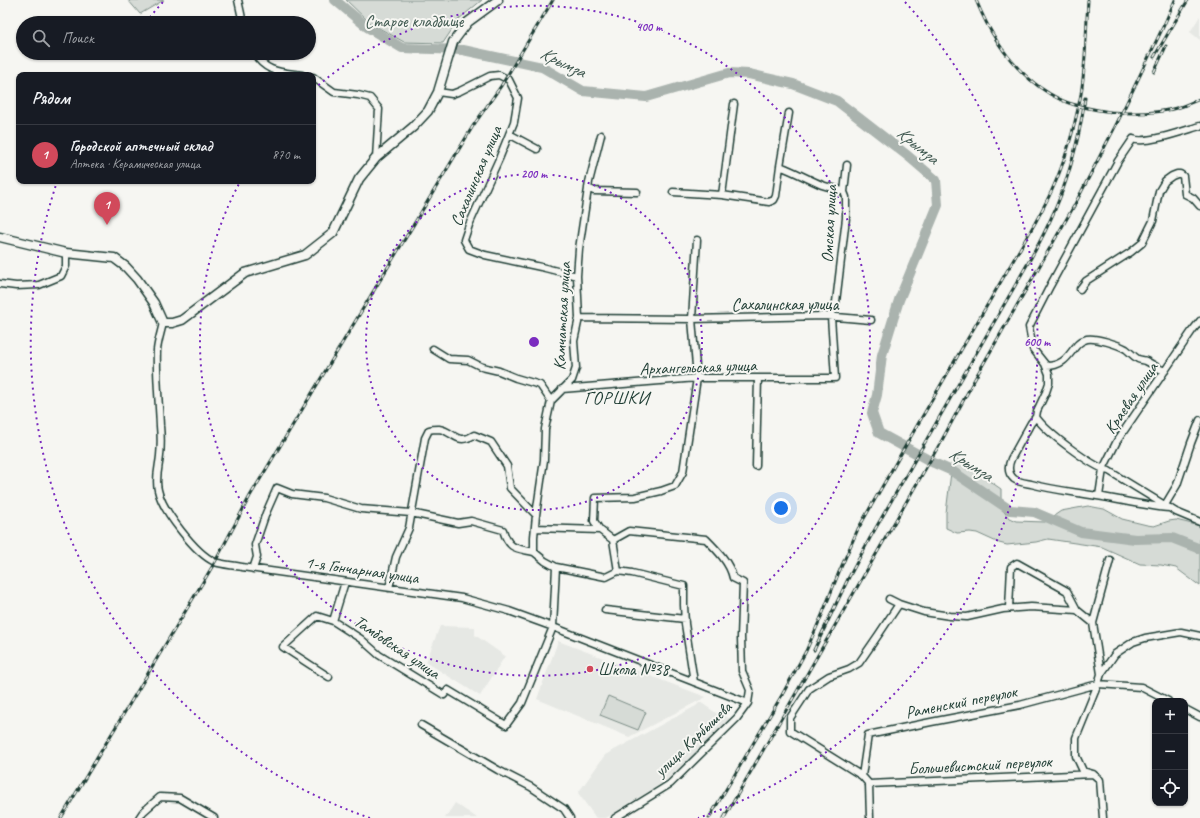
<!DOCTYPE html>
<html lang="ru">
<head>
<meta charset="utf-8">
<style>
	body { margin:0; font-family:Caveat,sans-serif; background:#20242c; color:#f1f3f6 }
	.controls { position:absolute; right:12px; bottom:12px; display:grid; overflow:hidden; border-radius:8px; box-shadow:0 1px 3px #0004 }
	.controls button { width:36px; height:36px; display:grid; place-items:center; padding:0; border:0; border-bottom:1px solid #363941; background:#171b24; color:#f1f3f6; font:20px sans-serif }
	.you { position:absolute; left:781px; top:508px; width:14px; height:14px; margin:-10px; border:3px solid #fff; border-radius:50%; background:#1a73e8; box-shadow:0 0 0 6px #1a73e833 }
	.badge { display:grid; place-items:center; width:26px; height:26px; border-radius:50%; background:#d1495b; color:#fff; font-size:13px; font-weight:700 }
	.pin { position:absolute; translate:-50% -33px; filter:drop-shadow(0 1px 2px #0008) }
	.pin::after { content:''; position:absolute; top:21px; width:14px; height:12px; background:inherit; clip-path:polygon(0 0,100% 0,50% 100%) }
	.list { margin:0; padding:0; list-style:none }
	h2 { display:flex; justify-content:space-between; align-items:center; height:52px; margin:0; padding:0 16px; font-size:17px }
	h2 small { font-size:13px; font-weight:400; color:#9ea1a6 }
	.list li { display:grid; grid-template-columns:26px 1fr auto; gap:12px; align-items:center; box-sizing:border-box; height:60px; padding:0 16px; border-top:1px solid #363941 }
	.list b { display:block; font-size:15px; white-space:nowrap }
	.list p { margin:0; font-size:13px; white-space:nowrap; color:#9ea1a6 }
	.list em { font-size:13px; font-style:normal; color:#9ea1a6 }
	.icon { flex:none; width:22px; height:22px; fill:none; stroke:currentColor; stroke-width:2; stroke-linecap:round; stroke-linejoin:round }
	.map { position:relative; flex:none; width:1200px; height:818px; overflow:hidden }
	.search { position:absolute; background:#171b24; box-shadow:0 1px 3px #0004; left:16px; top:16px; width:300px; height:44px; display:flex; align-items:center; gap:10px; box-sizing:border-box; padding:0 14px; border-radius:22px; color:#9ea1a6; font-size:15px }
	.panel { position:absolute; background:#171b24; box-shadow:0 1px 3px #0004; left:16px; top:72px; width:300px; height:112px; border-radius:8px }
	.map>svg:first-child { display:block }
</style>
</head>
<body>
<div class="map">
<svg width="1200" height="818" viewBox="0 0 1200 818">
	<rect width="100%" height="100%" fill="#f6f6f2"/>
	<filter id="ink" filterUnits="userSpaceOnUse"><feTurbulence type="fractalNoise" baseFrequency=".025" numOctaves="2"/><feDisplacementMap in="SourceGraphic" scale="8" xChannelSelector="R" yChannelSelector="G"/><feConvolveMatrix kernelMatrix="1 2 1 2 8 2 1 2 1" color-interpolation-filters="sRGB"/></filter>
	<g filter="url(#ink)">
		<!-- built -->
		<path fill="#e6e8e4" d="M1200 16V40L1190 32Z
			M440 626 475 627V635L505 656 480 696 426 662Z
			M558 641 706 697 629 737 537 699Z
			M700 702 719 715H725L731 720 681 771 606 818H596L578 793 605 755 696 706Z
			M455 803 477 818H445Z"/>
		<!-- green -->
		<path fill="#d6dbd6" stroke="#7a8c85" d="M128 0H164L140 14Z
			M346 0H482L459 19 443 43 404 42 370 23Z
			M953 456 1001 489V508L1009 518 1016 521 1045 522 1061 511 1088 506 1104 509 1122 519 1147 525 1154 526 1169 521 1176 520 1200 526V586L1176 568 1161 565 1140 564 1102 547 1048 539 1036 542 1007 545 999 543 977 533 970 532 957 533 946 528V513Z
			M608 696 646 712 638 730 600 715Z"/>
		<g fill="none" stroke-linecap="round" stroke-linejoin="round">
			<!-- river -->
			<path stroke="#aab3ae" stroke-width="10" d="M335 0 367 27 402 48 463 50 542 67 583 91 646 97 729 73 749 74 793 84 837 101 908 156 936 180 938 205 899 300 882 355 877 395 872 413 879 433 934 463 952 471 1010 510 1034 512 1081 532 1135 539 1172 538 1200 549"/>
			<!-- minor casing -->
			<g stroke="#1f3d34" stroke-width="9">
				<path id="minor" d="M238 0 243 23
					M254 53C266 73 281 72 302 75
					M313 77 334 92 358 95 370 98 379 109 376 158
					M438 92 452 94 460 91 490 76 499 75 509 80 518 98 514 122 499 159 469 225 464 240 469 249 485 255 541 267 577 276
					M509 134 537 149
					M601 135 589 182 579 249 577 276 579 318 574 341 576 368 572 380 551 401 545 429 544 460 536 515 534 537V552L545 561 556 567 606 577 618 571 632 573 684 586V605L685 624 694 682
					M780 166 789 113
					M588 188 594 191 637 192
					M673 192 722 195 769 202 774 200 776 196 780 166C795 172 808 179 822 185 830 188 837 188 844 192
					M722 195 734 104
					M0 284 16 286 39 285 61 276 66 266V253
					M1080 289 1086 281 1131 252 1142 243 1153 221 1159 191 1165 181 1172 176 1177 174H1180L1183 176 1185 194 1193 198 1200 206
					M579 318 692 319 825 316 871 320
					M163 323C161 332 158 341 157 350 156 375 159 401 160 426 161 436 161 446 160 456 159 467 155 478 158 490 162 510 196 554 215 562 223 565 234 565 242 567L462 598 509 611 553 627 748 703
					M433 349 449 359 468 360 482 367 499 371 516 378 540 385 551 401
					M1046 366C1072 366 1070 343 1087 339 1095 337 1119 345 1126 349 1130 352 1133 356 1138 359 1140 360 1144 360 1146 361 1153 364 1158 369 1165 371
					M562 389 697 378H835L831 317 832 310 836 302 846 218V197L844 192 847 165
					M1036 417C1046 432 1091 466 1109 471L1176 512 1200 522
					M756 466 758 378
					M1099 496 1103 469 1117 441 1192 331 1200 321
					M1165 505 1177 485 1191 443 1200 420
					M1170 508C1145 506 1122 500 1097 496 1075 492 1053 490 1031 484 1026 483 1018 482 1014 479 1007 473 1008 466 1011 459L1031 423 1036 417 1037 411 1046 392 1049 383V374L1045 364 1033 349 1029 327 1050 286 1118 161 1133 139C1145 145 1186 130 1200 126
					M535 528 600 530
					M613 540 600 530 594 521 595 498 635 497 661 491 675 486 683 472 697 378 692 319 697 240
					M613 540 629 531 706 539C717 550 730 563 733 578L743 583 741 637 742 671 750 690 748 703
					M613 540 618 571
					M1110 560 1093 623 1101 674 1098 684 1141 687 1168 701
					M253 569 257 557 255 545 266 513 277 488 292 494 324 498 361 509 411 513 458 523 471 521 503 530C509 550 516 548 534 552
					M389 588 396 557 409 528 425 438 429 430C432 429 436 429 439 429 454 431 456 446 474 435L491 442 507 466 510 488 536 515
					M889 599 899 604 924 612 950 616 967 617 1003 609 1031 607 1077 610 1093 623
					M1009 608 1011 567 1017 563 1067 591 1077 610
					M605 610 685 619
					M333 621 345 582
					M1101 674 1115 654 1133 642 1145 638 1181 632 1200 636
					M329 677 283 647 317 616 333 621 361 639 379 655 444 695 448 690 506 725 522 703 553 627 556 567
					M1098 684 1076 738V756L1083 771 1093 774 1100 780 1103 818
					M1185 709 1200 717
					M421 725 498 770 531 787 564 809 570 818
					M862 776 868 735 931 722 1020 705 1098 684
					M869 784 862 776 790 731V718L809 689 829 676 849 669 859 663 879 634 899 604
					M869 784 1093 774
					M869 784 870 818
					M139 818 143 812 160 797 180 798 214 818
					M615 818 670 784 737 718 748 703"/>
			</g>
			<!-- tertiary casing -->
			<g stroke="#1f3d34" stroke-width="11">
				<path id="tertiary" d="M0 237 66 253 114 258 126 267 137 279 154 303 163 323H172L182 320 245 273 305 255 333 233 359 179 376 158 413 127 428 111 438 92 453 42 468 22 498 0"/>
			</g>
			<!-- minor -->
			<use href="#minor" stroke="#f6f6f2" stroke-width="6"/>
			<!-- tertiary -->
			<use href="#tertiary" stroke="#f6f6f2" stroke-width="8"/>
			<!-- rail casing -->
			<g stroke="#1f3d34" stroke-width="3">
				<path id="rail" d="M976 0C991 37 1015 73 1050 94 1057 98 1064 102 1072 104 1084 108 1098 110 1111 112 1134 114 1158 114 1180 107 1187 105 1194 101 1200 99
					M1154 57 1188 0
					M1154 72 1166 46
					M814 650 849 577 870 538 1028 263C1035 251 1042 238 1048 225 1067 186 1079 140 1085 98
					M61 818 215 562 250 496 473 126 501 86 553 0
					M709 818 782 695 806 651 822 615 839 572 858 529 918 424 1035 223C1041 212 1047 201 1052 190 1065 162 1075 125 1081 94 1086 63 1086 31 1088 0
					M724 818 942 440 977 375 1074 206 1117 123 1164 25 1175 0"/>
			</g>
			<!-- rail -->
			<use href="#rail" stroke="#f6f6f2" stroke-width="1.5" stroke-dasharray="4.5" stroke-linecap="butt"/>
		</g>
	</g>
	<!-- distance rings -->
	<g fill="none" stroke="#7b2cbf" stroke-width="2" stroke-dasharray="2 4">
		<circle cx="534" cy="342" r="168"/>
		<path d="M314 89A335 335 0 1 1 240 182"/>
		<path d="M370 818A503 503 0 0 1 57 182M146 22A503 503 0 0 1 163 2M905 2A503 503 0 0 1 698 818"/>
	</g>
	<!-- markers -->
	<circle fill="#d1495b" stroke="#f6f6f2" stroke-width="1.5" cx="590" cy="669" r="4"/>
	<g text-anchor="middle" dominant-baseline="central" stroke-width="4" stroke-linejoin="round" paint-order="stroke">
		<!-- park labels -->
		<g font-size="17" fill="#445d54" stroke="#f6f6f2">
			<text x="414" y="21">Старое кладбище</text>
		</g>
		<!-- street labels -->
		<g font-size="17" fill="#1f3d34" stroke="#f6f6f2">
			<text transform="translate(476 176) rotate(-67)">Сахалинская улица</text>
			<text transform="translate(829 224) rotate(-87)">Омская улица</text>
			<text x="785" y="304">Сахалинская улица</text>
			<text transform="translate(562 316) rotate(-87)">Камчатская улица</text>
			<text transform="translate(698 367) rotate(-2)">Архангельская улица</text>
			<text transform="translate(1131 398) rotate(-56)">Краевая улица</text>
			<text transform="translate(362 570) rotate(8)">1-я Гончарная улица</text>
			<text transform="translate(397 647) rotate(34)">Тамбовская улица</text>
			<text transform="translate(961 702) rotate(-11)">Раменский переулок</text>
			<text transform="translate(693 739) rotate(-44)">улица Карбышева</text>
			<text transform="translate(980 765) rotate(-3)">Большевистский переулок</text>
		</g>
		<!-- poi labels -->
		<g font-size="17" fill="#1f3d34" stroke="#f6f6f2" text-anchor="start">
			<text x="598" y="669">Школа №38</text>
		</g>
		<!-- water labels -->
		<g font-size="18" font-style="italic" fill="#425a52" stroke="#f6f6f2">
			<text transform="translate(563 62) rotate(26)">Крымза</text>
			<text transform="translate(918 145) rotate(39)">Крымза</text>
			<text transform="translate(971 464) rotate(32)">Крымза</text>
		</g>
		<!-- neighbourhood labels -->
		<g font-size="18" letter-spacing="1" fill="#1f3d34" stroke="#f6f6f2">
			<text x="617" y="398">ГОРШКИ</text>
		</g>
	</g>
	<circle cx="534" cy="342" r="6" fill="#7b2cbf" stroke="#f6f6f2" stroke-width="2"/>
	<g font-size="12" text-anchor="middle" font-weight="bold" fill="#7b2cbf" stroke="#f6f6f2" stroke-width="4" stroke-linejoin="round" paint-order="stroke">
		<text x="649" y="31">400 m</text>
		<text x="534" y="178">200 m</text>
		<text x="1037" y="346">600 m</text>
	</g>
</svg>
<div class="controls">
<button>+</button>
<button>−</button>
<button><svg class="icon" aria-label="locate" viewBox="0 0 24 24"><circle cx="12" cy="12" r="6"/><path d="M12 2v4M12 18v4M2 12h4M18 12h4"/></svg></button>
</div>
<div class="you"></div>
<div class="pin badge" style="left:107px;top:225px">1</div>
<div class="search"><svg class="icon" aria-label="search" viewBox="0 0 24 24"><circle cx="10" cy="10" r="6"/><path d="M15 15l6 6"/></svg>Поиск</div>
<section class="panel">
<h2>Рядом<small></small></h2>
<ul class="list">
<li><span class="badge">1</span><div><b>Городской аптечный склад</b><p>Аптека · Керамическая улица</p></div><em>870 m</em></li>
</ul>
</section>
</div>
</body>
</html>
